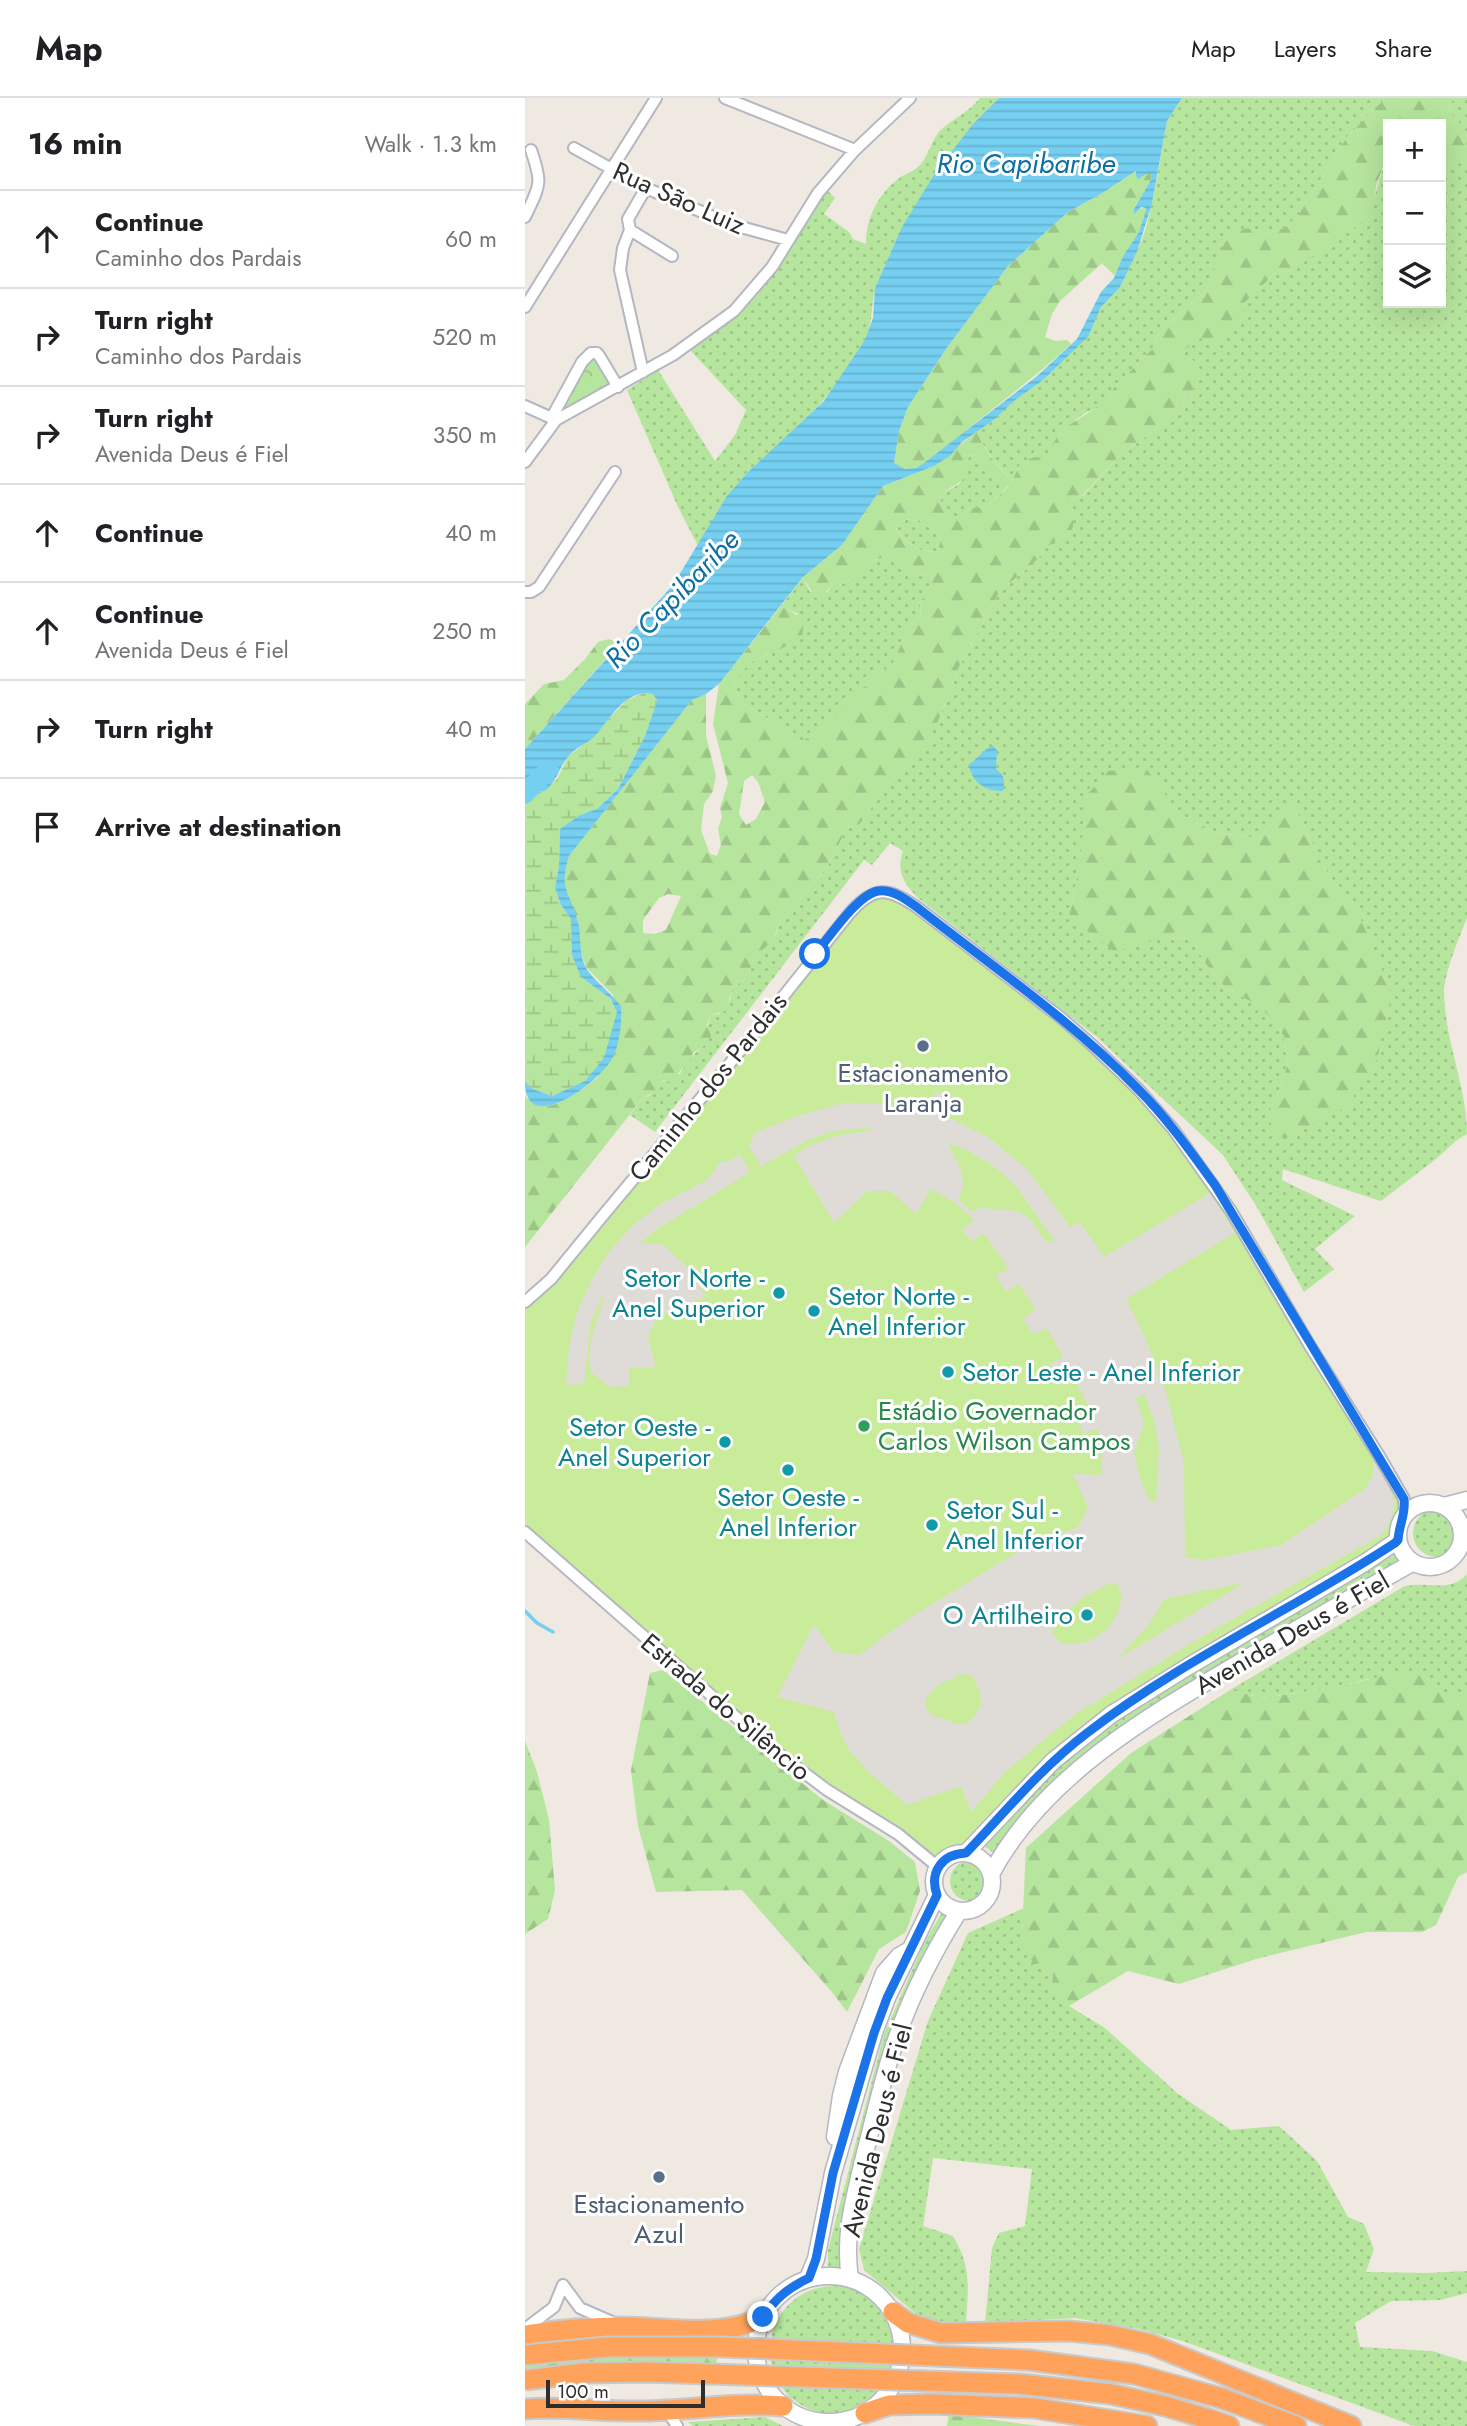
<!DOCTYPE html>
<html lang="en">
<head>
<meta charset="utf-8">
<style>
	body { margin:0; font-family:Jost,sans-serif; background:#f6f6f6; color:#202124 }
	.controls { position:absolute; right:21px; top:21px; display:grid; overflow:hidden; border-radius:0px; box-shadow:0 7px 28px #0002 }
	.controls button { width:63px; height:63px; display:grid; place-items:center; padding:0; border:0; border-bottom:2px solid #e0e0e0; background:#fff; color:#202124; font:35px sans-serif }
	.scale { position:absolute; left:21px; bottom:18px; width:159px; box-sizing:border-box; padding-left:7px; border:4px solid #2e2e2e; border-top:0; font-size:19px; line-height:24px; white-space:nowrap; color:#2e2e2e; -webkit-text-stroke:5px #fff; paint-order:stroke }
	.stop { position:absolute; width:21px; height:21px; margin:-16px; border:5px solid #1a73e8; border-radius:50%; background:#fff }
	.stop.end { background:#1a73e8; border-color:#fff; box-shadow:0 2px 7px #0008 }
	.list { margin:0; padding:0; list-style:none }
	h2 { display:flex; justify-content:space-between; align-items:center; height:91px; margin:0; padding:0 28px; font-size:30px }
	h2 small { font-size:23px; font-weight:400; color:#757577 }
	.list li { display:grid; grid-template-columns:46px 1fr auto; gap:21px; align-items:center; box-sizing:border-box; height:98px; padding:0 28px; border-top:2px solid #e0e0e0 }
	.list b { display:block; font-size:26px; white-space:nowrap }
	.list p { margin:0; font-size:23px; white-space:nowrap; color:#757577 }
	.list em { font-size:23px; font-style:normal; color:#757577 }
	.icon { flex:none; width:38px; height:38px; fill:none; stroke:currentColor; stroke-width:2; stroke-linecap:round; stroke-linejoin:round }
	.map { position:relative; flex:none; width:942px; height:2328px; overflow:hidden }
	header { display:flex; align-items:center; gap:42px; box-sizing:border-box; height:98px; padding:0 35px; background:#fff; border-bottom:2px solid #e0e0e0 }
	header strong { font-size:33px }
	nav { display:flex; gap:38px; margin-inline-start:auto; font-size:24px }
	main { display:flex }
	aside { flex:1; background:#fff }
	.map>svg:first-child { display:block }
</style>
</head>
<body>
<header>
<strong>Map</strong>
<nav><a>Map</a><a>Layers</a><a>Share</a></nav>
</header>
<main>
<aside>
<h2>16 min<small>Walk · 1.3 km</small></h2>
<ul class="list">
<li><svg class="icon" aria-label="ahead" viewBox="0 0 24 24"><path d="M12 20V5M6 11l6-6 6 6"/></svg><div><b>Continue</b><p>Caminho dos Pardais</p></div><em>60 m</em></li>
<li><svg class="icon" aria-label="right" viewBox="0 0 24 24"><path d="M7 20v-9h11M14 6l5 5-5 5"/></svg><div><b>Turn right</b><p>Caminho dos Pardais</p></div><em>520 m</em></li>
<li><svg class="icon" aria-label="right" viewBox="0 0 24 24"><path d="M7 20v-9h11M14 6l5 5-5 5"/></svg><div><b>Turn right</b><p>Avenida Deus é Fiel</p></div><em>350 m</em></li>
<li><svg class="icon" aria-label="ahead" viewBox="0 0 24 24"><path d="M12 20V5M6 11l6-6 6 6"/></svg><div><b>Continue</b></div><em>40 m</em></li>
<li><svg class="icon" aria-label="ahead" viewBox="0 0 24 24"><path d="M12 20V5M6 11l6-6 6 6"/></svg><div><b>Continue</b><p>Avenida Deus é Fiel</p></div><em>250 m</em></li>
<li><svg class="icon" aria-label="right" viewBox="0 0 24 24"><path d="M7 20v-9h11M14 6l5 5-5 5"/></svg><div><b>Turn right</b></div><em>40 m</em></li>
<li><svg class="icon" aria-label="arrive" viewBox="0 0 24 24"><path d="M6 21V4h12l-3 4 3 4H6"/></svg><div><b>Arrive at destination</b></div></li>
</ul>
</aside>
<div class="map">
<svg width="942" height="2328" viewBox="0 0 942 2328">
	<defs>
		<pattern id="grass-dots" width="8" height="8" patternUnits="userSpaceOnUse" patternTransform="scale(1.75)"><rect width="8" height="8" fill="#b6e59e"/><path d="M2 2h.1M6 6h.1" fill="none" stroke="#9dc588" stroke-width="1.8" stroke-linecap="round"/></pattern>
		<pattern id="forest-firs" width="22" height="20" patternUnits="userSpaceOnUse" patternTransform="scale(1.75)"><rect width="22" height="20" fill="#b6e59e"/><path d="M5 1l3.5 6h-7zM16 11l3.5 6h-7z" fill="#9dc588"/></pattern>
		<pattern id="wetland-marsh" width="20" height="14" patternUnits="userSpaceOnUse" patternTransform="scale(1.75)"><rect width="20" height="14" fill="#b6e59e"/><path d="M1 5h8M5 5V1M11 12h8M15 12V8" fill="none" stroke="#9dc588"/></pattern>
		<pattern id="park-crowns" width="20" height="18" patternUnits="userSpaceOnUse" patternTransform="scale(1.75)"><rect width="20" height="18" fill="#b6e59e"/><path d="M2 6a3 3 0 1 1 6 0M12 15a3 3 0 1 1 6 0" fill="none" stroke="#9dc588"/></pattern>
		<pattern id="water-rules" width="6" height="5" patternUnits="userSpaceOnUse" patternTransform="scale(1.75)"><rect width="6" height="5" fill="#75cff0"/><path d="M0 2.5h6" fill="none" stroke="#66b2ce"/></pattern>
	</defs>
	<rect width="100%" height="100%" fill="#efe9e1"/>
	<!-- grass -->
	<path fill="url(#grass-dots)" fill-rule="evenodd" d="M455 0H474C420 56 382 114 352 186 345 204 349 224 340 243 320 282 288 316 256 345 244 356 231 366 220 377 201 399 188 424 173 448L153 409 102 292 133 272 190 363 210 337 221 312 164 251 229 201 251 172 302 92 310 100 299 116 324 134 328 141 341 146C341 120 352 98 373 81 379 76 390 73 395 67 405 56 406 40 418 30 431 19 444 14 455 0Z
		M657 0H860L822 39 774 116 760 130 742 135 723 130 694 160 681 193 648 221 634 236 627 251 588 291 582 309C554 308 534 340 520 361L496 364 487 383C474 369 458 352 452 333L470 321 489 303 517 283 563 239 576 208 595 189 612 154 621 130 631 86 642 23Z
		M933 0H942V820C935 837 920 874 919 892 919 942 942 988 942 1036L932 1042 911 1061 856 1103 758 1071 757 1082 830 1118 790 1151 809 1171 779 1194 732 1109 698 1057 572 939 393 800C379 785 371 774 378 753L365 745 347 767 339 762 130 1034 105 1017 117 1001 125 997 134 985 155 976C159 966 170 954 179 948L185 917 194 916 205 902 207 891 224 877 230 858 251 837 253 827 303 768 322 730 335 726 362 687 387 665 414 621 433 571 475 493 510 464 521 450 547 432 542 403 559 397 595 357 626 335 669 291 671 264 653 256 716 208 751 174 766 173 849 108C850 94 854 83 858 70 861 58 856 54 863 43V205H916V67L927 69 924 5ZM620 670 655 717 692 735 734 740 766 706 779 726 797 767 835 819 748 1032 744 1015 754 994 763 965 759 938 737 910 700 889 680 865 667 841 637 840 544 819 555 766Z
		M444 357 451 358 468 381 484 387 461 409 445 410 427 422 420 416 414 397C420 392 432 389 435 385 440 379 441 365 444 357Z
		M382 421C397 423 405 428 416 439L413 453C395 456 383 446 371 432L374 425Z
		M363 459 388 475 409 479 395 506 396 517 383 529 368 566 348 580 313 618 287 638 270 646 244 621 217 605 209 588 214 576 229 562 244 556 273 516 256 508 278 479 285 494H302L308 487C325 489 333 470 346 463 351 461 358 460 363 459Z
		M888 1435a24 24 0 1 1 48 0a24 24 0 1 1-48 0Z
		M875 1449 883 1463 622 1616 473 1758 459 1748 488 1714 547 1655 615 1607Z
		M942 1476V1594H917L899 1578 843 1581 808 1590 737 1600 705 1592 878 1489C900 1482 926 1496 942 1476Z
		M425 1783a20 20 0 1 1 40 0a20 20 0 1 1-40 0Z
		M421 1808 435 1817 383 1911 321 2123 315 2157 319 2172 303 2171V2152L359 1936 400 1843Z
		M499 1810 497 1835 528 1874 527 1887 544 1908 580 1930 652 1995 706 2032 754 2028 792 2063 823 2119 839 2126 849 2151 841 2174 901 2175 942 2173V2195L915 2202 866 2203 830 2225 835 2249 907 2253 942 2264V2328H889L658 2243 614 2231 550 2220 460 2225 467 2150 474 2135 500 2128 507 2071 408 2060 398 2128 428 2138C447 2170 443 2190 441 2225L405 2223 390 2215 339 2172 334 2151 403 1923 443 1835Z
		M245 2252a64 64 0 1 1 128 0a64 64 0 1 1-128 0Z
		M240 2319 258 2328H168L163 2324Z"/>
	<!-- forest -->
	<path fill="url(#forest-firs)" fill-rule="evenodd" d="M860 0H933L924 5V13C942 31 942 36 942 62L927 69 916 67V26H880L878 22 873 26H863V43L858 52 859 66 851 88 849 108 843 121 766 173 751 174 717 207 720 218 702 240 689 246 675 240 654 256 671 264 677 275 669 291 626 335 595 357 558 397 543 403 550 418 547 432 521 450 510 464 475 493 433 571 414 621 403 644 387 665 362 687 335 726 322 730 303 768 253 827 249 842 230 858 224 877 207 891 201 913 185 917 182 927 186 938 179 948 168 955 165 964 158 969 149 982 144 984 139 982 134 985 133 991 117 1001 0 1149V998C21 1023 54 994 73 979L88 897 61 869 55 851 53 821 41 797 38 778 44 758 167 602 181 596V638L191 678 188 693 179 706 176 732 185 756 192 758 196 747 193 731 197 719 195 710 203 685 188 626 194 586 256 508C271 515 281 521 277 539 251 558 222 555 209 588L217 605 244 621 270 646 287 638 312 618 348 580 368 566 383 529 396 517 395 506 409 479 388 475 363 459C357 460 350 461 346 463 333 470 324 489 308 487L295 499 290 500 278 479 317 447 358 388 409 368 452 333C458 352 473 369 487 383L496 364 510 359 520 361 535 333 572 309H582L588 291 627 251 634 236 648 221 681 193 699 145 709 134 723 130 742 135 760 130 774 116 822 39ZM445 357 451 358 467 381 484 388 461 409 445 410 427 421 420 416 414 397C427 387 439 387 444 370L442 364ZM382 421C397 423 405 428 416 439L413 453C395 456 382 446 371 432L374 425ZM227 677 233 684 240 704 231 721 221 727 214 716 219 683ZM143 796 156 798 141 832 130 836 118 835V822L134 800Z
		M613 72 626 76 627 80 609 111 621 110 622 113 614 134 598 158 590 178 577 165 535 203 527 216 520 239 531 243 542 242 546 246C517 273 485 297 454 322 436 336 410 364 389 370 381 372 375 371 369 365L374 333 383 309 421 251 483 168 543 114 576 96Z
		M84 541 94 546 0 651V606L19 586 39 582 60 561 73 544Z
		M620 669 655 717 692 735 734 740 766 706 779 726 797 767 835 819 867 896 852 961 822 1009 760 1041 747 1032 744 1015 754 994 763 965 759 938 737 910 700 889 680 865 667 841 637 840 590 854 544 819 555 766 560 699 583 673Z
		M138 1572 298 1702 364 1743 390 1764 395 1793 381 1834 354 1851 322 1914 307 1894 217 1792 131 1794 113 1728 106 1672 125 1575Z
		M870 1575 899 1578 917 1594H942V1774L933 1779 911 1827 897 1834H841L731 1861 654 1886 603 1873 544 1908 527 1887 528 1874 519 1865 509 1866 501 1854 497 1835 501 1750 606 1655 705 1592 737 1600 808 1590Z
		M0 1643 12 1674 24 1722 30 1792 23 1821 0 1836Z
		M100 2256 193 2258 190 2269 0 2277V2265Z
		M424 2316 514 2328H422Z"/>
	<!-- wetland -->
	<path fill="url(#wetland-marsh)" d="M121 594 128 596 132 604 120 638 93 691 72 711 55 717 35 732 34 768 30 790 36 807 46 821 56 879 86 901 92 914 79 960 60 983 27 998 8 991 0 984V692L7 688 18 694 32 681 44 657 57 648 102 602Z"/>
	<!-- park -->
	<path fill="url(#park-crowns)" d="M67 262 74 264 86 288 33 318 61 266Z"/>
	<!-- pitch -->
	<path fill="#c9ec9a" d="M365 794 535 919 663 1049 879 1401 877 1421 870 1445 587 1616 458 1738 433 1756 419 1762 413 1769 302 1692 0 1434V1209L332 806Z"/>
	<!-- plaza -->
	<path fill="#dfdcd8" fill-rule="evenodd" d="M410 994 426 997 422 1019 463 1039 503 1072 545 1129 555 1124 579 1159 685 1095 710 1135 601 1201 620 1239 641 1294 659 1365 660 1459 680 1462 756 1447 841 1390 848 1376V1361L863 1386 870 1405 865 1423 860 1433 853 1439 676 1539 549 1617 480 1674 446 1714 436 1688 382 1707 344 1674 324 1652 316 1636 309 1614 252 1599 289 1527 309 1554 334 1557 386 1519 501 1449 553 1429 563 1409 548 1376 577 1377V1353L573 1331 558 1335 552 1320 566 1313 548 1278 534 1284 525 1266 538 1259 522 1230 508 1237 498 1220 511 1212 494 1186 481 1194 471 1178 483 1170 459 1135 447 1143 437 1132 449 1122 432 1106 406 1091 391 1116 365 1093H342L309 1125 269 1058 284 1048 311 1038 352 1031 340 1030 308 1033 283 1042 236 1068 223 1047 227 1044 228 1036 237 1032 275 1017 319 1005 362 1006 404 1013ZM423 1045 442 1052 470 1069 491 1088 529 1142 522 1145 505 1121 492 1113 455 1110 447 1114 433 1101 438 1089 437 1075ZM619 1296 629 1321 634 1350 631 1404 625 1403 616 1384 609 1355 619 1325 611 1300ZM587 1484 593 1487 597 1498 593 1514 584 1529 570 1540 558 1545 543 1546 534 1544 526 1533 540 1515 557 1500ZM721 1484 592 1561 624 1526 639 1501ZM438 1576 447 1577 455 1594 456 1606 450 1618 442 1625 432 1626 405 1616 400 1607V1601L413 1587Z
		M215 1057 225 1074 132 1131 114 1146 128 1145 138 1147 160 1167 181 1198 132 1219 123 1239 131 1270 104 1269V1288L85 1289 66 1274 64 1256 68 1234 79 1200 78 1198 66 1223 59 1286 41 1287 44 1249 52 1215 65 1185 83 1155 107 1128 134 1107 182 1082 196 1063H204Z"/>
	<!-- water -->
	<path fill="url(#water-rules)" fill-rule="evenodd" d="M474 0H657L642 23 627 105 612 154 595 189 576 209 563 239 517 283 489 303 470 321 437 344 426 357 409 368 358 388 317 447 278 479 194 586 181 596 167 602 44 758C34 791 43 791 52 820 57 835 53 853 60 868 66 880 87 896 96 908 97 923 95 943 89 957 78 983 0 1041 0 984L8 991 27 998 60 983 79 960 92 914 86 901 56 879 47 857 46 821 36 807 30 790 34 768 35 731 55 717 72 711 93 691 120 638 132 603 128 596C100 590 85 622 69 639 62 646 49 650 43 659 33 671 32 685 18 694L7 688 0 692V651L148 487 202 398 222 375 299 303 340 242 348 220 350 190 377 129 410 75 448 26ZM611 73V78L613 81 621 76H626L627 80 609 111V116L616 109 621 110V113L614 134 598 158 589 180 576 194 552 241 511 279 399 365 391 370 380 371 369 365 374 333 383 309 421 251 483 168 543 114 576 96Z
		M468 648 472 652 471 671C480 678 480 682 478 693 461 694 446 684 444 666 454 661 456 652 468 648Z"/>
	<g fill="none" stroke-linecap="round" stroke-linejoin="round">
		<!-- stream -->
		<path stroke="#75cff0" stroke-width="3.5" d="M0 1513 12 1525 28 1534"/>
		<!-- river -->
		<path stroke="#75cff0" stroke-width="19" d="M0 696 24 671"/>
		<!-- street casing -->
		<g stroke="#b4b7c1" stroke-width="14">
			<path id="street" d="M200 0 330 52
				M49 50 121 90 205 126 263 142
				M0 119C15 87 18 86 6 52
				M105 132 147 158
				M0 209 131 0
				M118 274 95 172 98 150 105 132 103 121 121 90
				M0 308 31 322
				M27 319 57 264 66 255H72L75 259 93 289
				M0 364 31 322 148 257 209 213 247 169 293 95 330 52 385 0
				M0 494H6L14 489 90 374
				M0 1204 26 1181 80 1115 202 969 324 816C349 787 363 789 393 810L535 919 567 947 614 992 648 1031 706 1113 785 1248 856 1361 879 1401 880 1417
				M0 1434 245 1649 302 1692 373 1736 413 1769
				M38 2187 55 2210 87 2224
				M0 2231 29 2209 38 2187
				M141 2311 152 2328"/>
		</g>
		<!-- secondary casing -->
		<g stroke="#b4b7c1" stroke-width="19">
			<path id="secondary" d="M873 1437a32 32 0 1 1 64 0a32 32 0 1 1-64 0Z
				M919 1408 942 1402
				M441 1755 528 1663 587 1616 664 1568 841 1464 873 1442
				M409 1784a29 29 0 1 1 58 0a29 29 0 1 1-58 0Z
				M466 1776C521 1673 634 1612 731 1555 783 1525 835 1494 887 1465
				M310 2039 316 1998 322 1974 359 1875 374 1858 383 1853
				M231 2251a73 73 0 1 1 146 0a73 73 0 1 1-146 0Z
				M283 2180 291 2161 308 2075 349 1935 362 1900 412 1797
				M325 2180C318 2136 330 2097 340 2055 350 2017 358 1978 371 1942 386 1897 409 1853 434 1813"/>
		</g>
		<!-- highway casing -->
		<g stroke="#c9c9c9" stroke-width="23">
			<path id="highway" d="M368 2214 383 2225 416 2235 544 2233 585 2237 625 2246 826 2328
				M0 2237C32 2232 65 2229 98 2229 144 2229 197 2241 238 2219
				M696 2300 771 2328
				M0 2311C40 2308 79 2314 118 2313 167 2312 209 2304 258 2308
				M340 2315 364 2307 407 2306 509 2310 622 2328
				M687 2322 704 2328"/>
		</g>
		<!-- street -->
		<use href="#street" stroke="#fff" stroke-width="10"/>
		<!-- secondary -->
		<use href="#secondary" stroke="#fff" stroke-width="16"/>
		<!-- highway -->
		<use href="#highway" stroke="#ffa35c" stroke-width="19"/>
		<!-- highway-bridge casing -->
		<g stroke="#c9c9c9" stroke-width="23" stroke-linecap="butt">
			<path id="highway-bridge" d="M0 2257 82 2249H195L504 2262 609 2276 696 2300
				M0 2282 59 2275 121 2274 495 2286 586 2296 640 2308 687 2322"/>
		</g>
		<!-- highway-bridge -->
		<use href="#highway-bridge" stroke="#ffa35c" stroke-width="19"/>
	</g>
	<g fill="none" stroke-linecap="round" stroke-linejoin="round">
		<!-- route -->
		<path stroke="#1a73e8" stroke-width="9" d="M238 2219C251 2200 263 2190 284 2180L291 2161 308 2075 349 1935 362 1900 412 1797C404 1774 417 1756 441 1755 480 1714 516 1670 562 1635 657 1562 769 1511 870 1445L873 1442C874 1427 881 1416 879 1401L690 1087C666 1054 642 1020 613 991 546 922 468 869 393 810 382 802 368 791 353 793 332 797 304 840 290 856"/>
	</g>
	<!-- markers -->
	<g fill="#5c6f8a" stroke="#fff" stroke-width="2.5">
		<circle cx="398" cy="948" r="7"/>
		<circle cx="134" cy="2079" r="7"/>
	</g>
	<g fill="#0f9aa8" stroke="#fff" stroke-width="2.5">
		<circle cx="254" cy="1195" r="7"/>
		<circle cx="289" cy="1213" r="7"/>
		<circle cx="423" cy="1274" r="7"/>
		<circle cx="200" cy="1344" r="7"/>
		<circle cx="263" cy="1372" r="7"/>
		<circle cx="407" cy="1427" r="7"/>
		<circle cx="562" cy="1517" r="7"/>
	</g>
	<circle fill="#2e9e5b" stroke="#fff" stroke-width="2.5" cx="339" cy="1328" r="7"/>
	<g text-anchor="middle" dominant-baseline="central" stroke-width="6" stroke-linejoin="round" paint-order="stroke">
		<!-- street labels -->
		<g font-size="26" fill="#2e2e2e" stroke="#fff">
			<text transform="translate(154 100) rotate(24)">Rua São Luiz</text>
			<text transform="translate(183 989) rotate(-51)">Caminho dos Pardais</text>
			<text transform="translate(767 1535) rotate(-30)">Avenida Deus é Fiel</text>
			<text transform="translate(201 1609) rotate(40)">Estrada do Silêncio</text>
			<text transform="translate(352 2032) rotate(-76)">Avenida Deus é Fiel</text>
		</g>
		<!-- service labels -->
		<g font-size="26" fill="#4e5e75" stroke="#fff">
			<text x="398" y="975">Estacionamento<tspan x="398" dy="30">Laranja</tspan></text>
			<text x="134" y="2106">Estacionamento<tspan x="134" dy="30">Azul</tspan></text>
		</g>
		<!-- culture labels -->
		<g font-size="26" fill="#0d838f" stroke="#fff" text-anchor="end">
			<text x="240" y="1180">Setor Norte -<tspan x="240" dy="30">Anel Superior</tspan></text>
			<text x="303" y="1198" text-anchor="start">Setor Norte -<tspan x="303" dy="30">Anel Inferior</tspan></text>
			<text x="437" y="1274" text-anchor="start">Setor Leste - Anel Inferior</text>
			<text x="186" y="1329">Setor Oeste -<tspan x="186" dy="30">Anel Superior</tspan></text>
			<text x="263" y="1399" text-anchor="middle">Setor Oeste -<tspan x="263" dy="30">Anel Inferior</tspan></text>
			<text x="421" y="1412" text-anchor="start">Setor Sul -<tspan x="421" dy="30">Anel Inferior</tspan></text>
			<text x="548" y="1517">O Artilheiro</text>
		</g>
		<!-- leisure labels -->
		<g font-size="26" fill="#27864d" stroke="#fff" text-anchor="start">
			<text x="353" y="1313">Estádio Governador<tspan x="353" dy="30">Carlos Wilson Campos</tspan></text>
		</g>
		<!-- water labels -->
		<g font-size="28" font-style="italic" fill="#0d6fa3" stroke="#fff">
			<text x="501" y="65">Rio Capibaribe</text>
			<text transform="translate(147 501) rotate(-46)">Rio Capibaribe</text>
		</g>
	</g>
</svg>
<div class="controls">
<button>+</button>
<button>−</button>
<button><svg class="icon" aria-label="layers" viewBox="0 0 24 24"><path d="M12 4l9 5-9 5-9-5zM3 14l9 5 9-5"/></svg></button>
</div>
<div class="scale">100 m</div>
<div class="stop" style="left:290px;top:856px"></div>
<div class="stop end" style="left:238px;top:2219px"></div>
</div>
</main>
</body>
</html>
